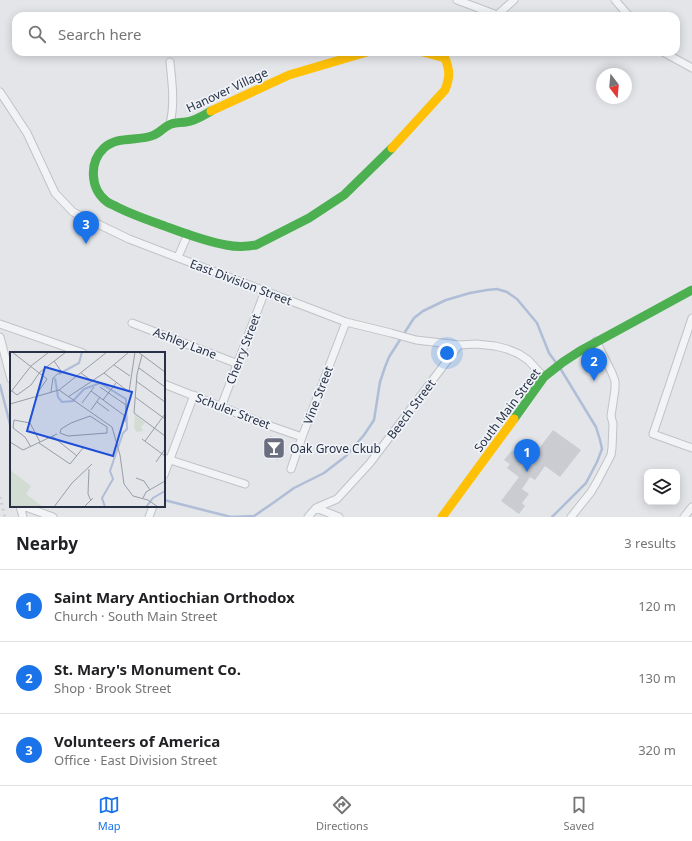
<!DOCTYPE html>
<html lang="en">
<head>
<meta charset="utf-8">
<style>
	body { margin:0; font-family:"Noto Sans",sans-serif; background:#f2f2f2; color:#202124 }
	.controls { position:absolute; right:12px; bottom:12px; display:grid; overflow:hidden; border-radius:8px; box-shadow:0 2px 10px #0003 }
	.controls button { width:36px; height:36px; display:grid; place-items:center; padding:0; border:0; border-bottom:1px solid #e0e0e0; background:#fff; color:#202124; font:20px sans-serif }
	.compass { position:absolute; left:596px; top:68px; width:36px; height:36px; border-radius:50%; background:#fff; box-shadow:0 2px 10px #0003; rotate:164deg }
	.you { position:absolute; left:447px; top:353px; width:14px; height:14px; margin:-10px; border:3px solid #fff; border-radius:50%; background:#1a73e8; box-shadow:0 0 0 6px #1a73e833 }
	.badge { display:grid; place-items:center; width:26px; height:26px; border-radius:50%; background:#1a73e8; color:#fff; font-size:13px; font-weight:700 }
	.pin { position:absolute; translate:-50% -33px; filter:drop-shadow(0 1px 2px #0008) }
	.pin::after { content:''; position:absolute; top:21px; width:14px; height:12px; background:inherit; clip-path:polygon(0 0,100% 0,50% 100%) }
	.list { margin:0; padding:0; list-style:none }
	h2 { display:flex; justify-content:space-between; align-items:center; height:52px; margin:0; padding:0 16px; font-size:17px }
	h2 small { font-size:13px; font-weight:400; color:#757577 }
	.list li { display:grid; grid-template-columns:26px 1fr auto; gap:12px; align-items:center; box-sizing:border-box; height:72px; padding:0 16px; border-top:1px solid #e0e0e0 }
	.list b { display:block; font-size:15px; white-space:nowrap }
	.list p { margin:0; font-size:13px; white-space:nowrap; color:#757577 }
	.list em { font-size:13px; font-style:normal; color:#757577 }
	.icon { flex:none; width:22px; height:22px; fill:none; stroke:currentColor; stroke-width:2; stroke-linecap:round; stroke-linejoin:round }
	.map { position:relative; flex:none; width:692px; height:517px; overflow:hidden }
	.search { position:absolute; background:#fff; box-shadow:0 2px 10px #0003; left:12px; right:12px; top:12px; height:44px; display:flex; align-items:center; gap:10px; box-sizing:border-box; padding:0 14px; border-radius:12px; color:#757577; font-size:15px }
	.sheet { height:268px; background:#fff }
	nav { display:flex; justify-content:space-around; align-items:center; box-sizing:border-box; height:56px; border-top:1px solid #e0e0e0; background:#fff; font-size:11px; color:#757577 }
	nav a { display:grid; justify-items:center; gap:2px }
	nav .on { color:#1a73e8 }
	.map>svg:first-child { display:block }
</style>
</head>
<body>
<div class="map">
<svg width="692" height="517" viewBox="0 0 692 517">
	<rect width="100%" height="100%" fill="#e3e5e9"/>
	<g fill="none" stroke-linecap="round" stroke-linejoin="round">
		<!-- stream -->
		<path stroke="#afbed6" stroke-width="2.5" d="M0 385 11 428
			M164 500 231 517 254 516 273 503 294 488 324 473 346 456 364 435 374 420 380 382 385 367 389 357 414 318 423 311 446 300 470 293 487 290 497 289 507 292 517 299 537 323 549 353 557 364
			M552 517 586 483 597 462 602 449 600 440 596 427 560 368"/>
	</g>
	<!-- building -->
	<path fill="#caccd1" d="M553 430 581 450 560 477 545 466 535 480 530 477 522 489 529 494 522 503 525 506 519 514 501 501 519 477 507 468 510 464 504 460 512 450 517 453 519 449 524 452 531 442 540 447Z
		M270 436 285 441 278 460 263 454Z"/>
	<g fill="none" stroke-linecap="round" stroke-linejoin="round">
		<!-- street casing -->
		<g stroke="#c0c2c7" stroke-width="9">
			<path id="street" d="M457 0 497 15
				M615 0 629 16
				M496 16 514 0
				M663 52 692 68
				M0 92 27 133 55 193 73 212 129 239 346 322 391 333 416 340 459 345 476 344 495 346 507 349 519 354 528 360 544 377
				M170 124C175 103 172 83 170 62
				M178 257 188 234
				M692 318 653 434 692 448
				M132 323 238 364
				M0 324 83 353
				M0 337 11 379
				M164 384 262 423 302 437
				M221 407 265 291
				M164 458 245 484
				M291 469 302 437 346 322
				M164 475 194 395
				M20 506 23 517
				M23 506 53 517
				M316 508 339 517
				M149 517 153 506
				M308 517 316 508 337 499 370 463 459 345
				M571 517 591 492 598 480 611 455 612 448 613 424 611 416 615 389V381L612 373 596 341
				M684 517 692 507"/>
		</g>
		<!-- street -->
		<use href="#street" stroke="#f2f3f5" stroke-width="7"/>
		<!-- fast -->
		<path stroke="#4caf50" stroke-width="9" d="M211 111C204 115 195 121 186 122 181 123 174 122 169 125 163 128 159 133 154 135 138 142 118 135 104 148 89 162 90 188 106 201 109 204 114 205 117 207 131 214 145 219 159 224 181 232 203 241 226 245 236 247 246 247 256 245L309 218 344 195 392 148
			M514 419 544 377 563 362 580 351 692 290"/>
		<!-- slow -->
		<path stroke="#ffc107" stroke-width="9" d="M211 111 289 75 367 52
			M392 148 445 90C450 77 450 71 445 58L423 52
			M442 517 514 419"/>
		<!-- rail -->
		<path stroke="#cccdd0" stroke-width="2.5" stroke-dasharray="2 4" stroke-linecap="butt" d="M0 497 5 517"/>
	</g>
	<!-- icons -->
	<defs>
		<g id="bar-square" transform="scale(1.15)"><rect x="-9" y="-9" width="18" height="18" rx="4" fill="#696f7e" stroke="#f0f3f8"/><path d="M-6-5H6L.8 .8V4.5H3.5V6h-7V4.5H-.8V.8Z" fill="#fff"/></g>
	</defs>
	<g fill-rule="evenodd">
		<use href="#bar-square" x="274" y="448"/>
	</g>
	<g text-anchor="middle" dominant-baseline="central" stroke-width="3.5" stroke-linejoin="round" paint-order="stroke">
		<!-- street labels -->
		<g font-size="12" fill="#273044" stroke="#f0f3f8">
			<text transform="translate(227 90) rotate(-25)">Hanover Village</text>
			<text transform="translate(241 282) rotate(21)">East Division Street</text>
			<text transform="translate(185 343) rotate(21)">Ashley Lane</text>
			<text transform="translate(243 349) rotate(-69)">Cherry Street</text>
			<text transform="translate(318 395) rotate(-69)">Vine Street</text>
			<text transform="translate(411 409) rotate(-53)">Beech Street</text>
			<text transform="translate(507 410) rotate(-53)">South Main Street</text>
			<text transform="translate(233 411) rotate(21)">Schuler Street</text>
		</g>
		<!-- poi labels -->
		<g font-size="12" fill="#273044" stroke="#f0f3f8" text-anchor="start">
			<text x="290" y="448">Oak Grove Ckub</text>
		</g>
	</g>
	<!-- overview -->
	<g transform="translate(10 352)">
		<rect width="155" height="155" fill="#e3e5e9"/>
		<path d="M125 63 135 71 131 75 133 79 127 80 124 76ZM0 118 21 134 16 142 33 155H0Z" fill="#d2dcd3"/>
		<path fill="none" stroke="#afbed6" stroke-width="2" d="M49 22 69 11 72 0M45 26 48 45 52 50 63 49 74 37 90 31 116 47 117 77 113 81 100 119 103 127 92 146 95 155M136 155 143 146 155 139"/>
		<path fill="none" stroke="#989da7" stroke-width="1" d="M2 0 37 27 26 43M128 0 155 20M132 3 127 22 124 61 155 84M104 13 120 24M129 16 155 35M71 21 82 29M94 21 119 40M126 29 155 50M90 35 116 53 115 70M49 38 102 75 110 103 114 132 123 144 138 148 148 155M2 39 7 43 21 33 30 20 56 0M81 39 115 64M41 40 43 26 51 19 44 9M119 40 125 0M0 41 21 14 39 0M58 45 94 21 119 0M125 45 155 67M93 48 106 31M87 50 99 59M72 51 84 35M0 52 49 38 97 0M81 58 90 45M80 64 97 75V81L58 84 50 81 51 77 61 71ZM42 84 67 104M132 87 155 104M135 89 155 62M0 90 13 98 47 82M29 91 60 112 73 96M21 95 15 85 3 76 4 68 20 71 30 90M146 110 155 97M79 117 78 142 81 149M126 126 134 129 140 138M133 146 136 140 155 129M44 155 62 131 82 112M74 155 83 146"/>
		<path fill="#1d4ed8" fill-opacity="0.15" stroke="#1d4ed8" stroke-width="2" d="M35 15 122 40 103 104 17 79Z"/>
		<rect width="155" height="155" fill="none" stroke="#273044" stroke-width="2"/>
	</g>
</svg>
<div class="controls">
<button><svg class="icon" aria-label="layers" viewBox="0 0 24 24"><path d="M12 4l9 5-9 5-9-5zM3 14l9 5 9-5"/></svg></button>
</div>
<svg class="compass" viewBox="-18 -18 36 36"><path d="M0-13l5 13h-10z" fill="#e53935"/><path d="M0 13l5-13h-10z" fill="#757577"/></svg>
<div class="you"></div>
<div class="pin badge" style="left:527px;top:472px">1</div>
<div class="pin badge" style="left:594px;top:381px">2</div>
<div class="pin badge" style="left:86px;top:244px">3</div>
<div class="search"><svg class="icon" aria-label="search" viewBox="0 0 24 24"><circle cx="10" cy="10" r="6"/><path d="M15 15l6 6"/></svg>Search here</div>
</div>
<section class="sheet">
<h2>Nearby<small>3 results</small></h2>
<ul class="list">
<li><span class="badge">1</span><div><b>Saint Mary Antiochian Orthodox</b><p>Church · South Main Street</p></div><em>120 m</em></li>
<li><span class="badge">2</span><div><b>St. Mary's Monument Co.</b><p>Shop · Brook Street</p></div><em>130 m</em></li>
<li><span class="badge">3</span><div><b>Volunteers of America</b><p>Office · East Division Street</p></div><em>320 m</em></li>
</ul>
</section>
<nav>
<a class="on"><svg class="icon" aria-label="map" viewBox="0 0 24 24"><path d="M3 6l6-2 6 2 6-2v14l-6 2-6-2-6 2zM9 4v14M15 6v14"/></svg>Map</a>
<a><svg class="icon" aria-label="directions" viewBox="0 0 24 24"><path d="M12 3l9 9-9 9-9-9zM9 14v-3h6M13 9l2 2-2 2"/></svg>Directions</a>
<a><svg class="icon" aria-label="saved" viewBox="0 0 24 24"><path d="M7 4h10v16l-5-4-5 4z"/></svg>Saved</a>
</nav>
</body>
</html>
